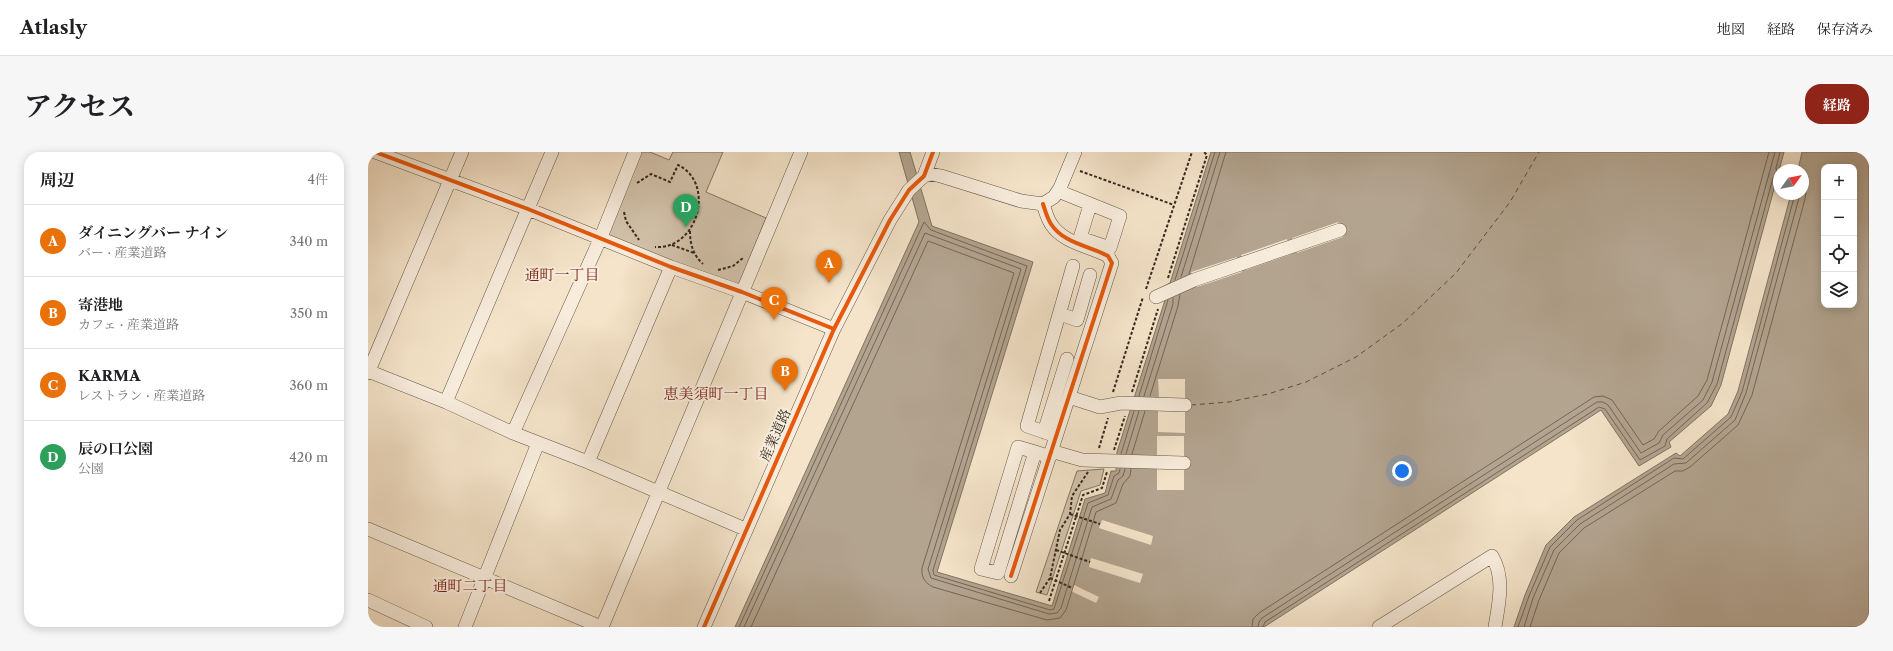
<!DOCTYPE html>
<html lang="ja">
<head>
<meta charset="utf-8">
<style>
	body { margin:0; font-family:"Libre Caslon Text","Noto Serif JP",serif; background:#f6f6f6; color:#202124 }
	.controls { position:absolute; right:12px; top:12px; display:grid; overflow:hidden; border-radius:8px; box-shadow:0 2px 10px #0003 }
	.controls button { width:36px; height:36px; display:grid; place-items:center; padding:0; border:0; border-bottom:1px solid #e0e0e0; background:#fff; color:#202124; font:20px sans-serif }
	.compass { position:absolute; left:1405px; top:12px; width:36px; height:36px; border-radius:50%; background:#fff; box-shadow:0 2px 10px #0003; rotate:57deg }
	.you { position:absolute; left:1034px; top:319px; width:14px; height:14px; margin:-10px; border:3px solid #fff; border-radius:50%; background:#1a73e8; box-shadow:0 0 0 6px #1a73e833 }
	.badge { display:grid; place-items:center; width:26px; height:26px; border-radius:50%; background:#8f2418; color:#fff; font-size:13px; font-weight:700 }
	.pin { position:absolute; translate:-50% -33px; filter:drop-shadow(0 1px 2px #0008) }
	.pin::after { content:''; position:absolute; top:21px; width:14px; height:12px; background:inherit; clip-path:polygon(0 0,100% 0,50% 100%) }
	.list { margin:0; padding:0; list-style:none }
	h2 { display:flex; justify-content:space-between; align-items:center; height:52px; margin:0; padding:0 16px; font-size:17px }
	h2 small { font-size:13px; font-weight:400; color:#757577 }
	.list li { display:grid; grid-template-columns:26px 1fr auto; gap:12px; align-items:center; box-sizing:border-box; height:72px; padding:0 16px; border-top:1px solid #e0e0e0 }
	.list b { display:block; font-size:15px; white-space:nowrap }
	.list p { margin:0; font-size:13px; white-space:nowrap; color:#757577 }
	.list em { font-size:13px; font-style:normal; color:#757577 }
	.icon { flex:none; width:22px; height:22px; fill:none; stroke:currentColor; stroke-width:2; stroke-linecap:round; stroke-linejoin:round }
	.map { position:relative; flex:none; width:1501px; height:475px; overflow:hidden; border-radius:16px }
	header { display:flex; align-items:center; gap:24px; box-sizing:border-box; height:56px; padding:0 20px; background:#fff; border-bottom:1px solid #e0e0e0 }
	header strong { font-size:19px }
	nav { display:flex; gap:22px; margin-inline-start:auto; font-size:14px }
	.intro { display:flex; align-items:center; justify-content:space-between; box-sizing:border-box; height:96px; padding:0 24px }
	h1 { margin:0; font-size:28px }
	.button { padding:10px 18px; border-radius:16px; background:#8f2418; color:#fff; font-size:14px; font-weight:700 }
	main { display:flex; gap:24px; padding:0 24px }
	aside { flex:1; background:#fff; border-radius:16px; box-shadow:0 2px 10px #0003 }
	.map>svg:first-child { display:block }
</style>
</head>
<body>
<header>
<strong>Atlasly</strong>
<nav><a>地図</a><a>経路</a><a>保存済み</a></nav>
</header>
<div class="intro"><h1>アクセス</h1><a class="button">経路</a></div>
<main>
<aside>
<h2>周辺<small>4件</small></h2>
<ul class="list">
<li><span class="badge" style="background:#e8710a">A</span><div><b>ダイニングバー ナイン</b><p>バー · 産業道路</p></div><em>340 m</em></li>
<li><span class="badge" style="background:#e8710a">B</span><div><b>寄港地</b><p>カフェ · 産業道路</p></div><em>350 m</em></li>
<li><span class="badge" style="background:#e8710a">C</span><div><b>KARMA</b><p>レストラン · 産業道路</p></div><em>360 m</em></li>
<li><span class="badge" style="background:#2e9e5b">D</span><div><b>辰の口公園</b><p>公園</p></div><em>420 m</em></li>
</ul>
</aside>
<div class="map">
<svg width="1501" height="475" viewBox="0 0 1501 475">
	<rect width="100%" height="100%" fill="#f5e4ca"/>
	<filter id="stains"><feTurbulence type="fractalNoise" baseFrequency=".005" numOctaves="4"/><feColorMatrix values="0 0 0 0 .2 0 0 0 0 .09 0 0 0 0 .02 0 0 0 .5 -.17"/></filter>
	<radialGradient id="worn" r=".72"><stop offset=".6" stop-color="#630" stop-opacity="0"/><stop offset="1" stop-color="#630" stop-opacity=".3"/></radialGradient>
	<!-- green -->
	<path fill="#d4c4ad" stroke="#837666" d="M272 0H282L301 8 305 0H355L338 40 398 66 370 135 238 83Z
		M736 317 732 333 713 339 679 443 668 440 709 319Z"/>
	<!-- water -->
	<path fill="#b3a490" stroke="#7f7362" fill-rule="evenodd" d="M531 0H542L564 74 665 110 569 420 684 454 717 347 737 341 743 319H748L749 300 797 148 785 140 802 131 843 0H1416L1353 233 1343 254 1301 290 1303 295 1271 314 1233 258 896 475H367L551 70Z
		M1434 0H1501V475H1146L1157 443 1178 393 1206 365 1308 301 1312 304 1360 262 1370 239 1423 42H1435V18H1430ZM1456 15H1486V153H1456Z"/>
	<!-- pier -->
	<path fill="#f5e4ca" d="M970 70 975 85 929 101 924 86Z
		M919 87 924 102 878 118 873 103Z
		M869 105 874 120 829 135 823 120Z
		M790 227H817V281L790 280V259L760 258 764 245 791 246Z
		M789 284H816V338H789Z
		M734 368 785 384 783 393 731 376Z
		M723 406 775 422 772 431 721 415Z
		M706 433 731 445 728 451 703 439Z"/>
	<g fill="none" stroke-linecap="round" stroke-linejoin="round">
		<!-- shore -->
		<path stroke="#726657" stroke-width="1" d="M821 122 858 0
			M813 125 852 0
			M807 128 847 0
			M771 244 800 148
			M776 244 805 152V146
			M782 244 810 154 812 142
			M753 302 766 259
			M758 302 771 259
			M764 302 777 259
			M371 475 556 70 563 78 659 114 565 418 566 423 682 458 686 457 720 351 740 343 746 324 751 321 752 317
			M376 475 557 81 653 117 560 417 563 426 681 462 689 461 693 456 724 355 743 347 750 328 755 324 757 317
			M383 475 560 89 646 121 554 416C553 425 557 431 565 435L679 468 692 466 698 458 728 360 748 351 755 332 762 324 763 317
			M884 475 885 467 891 461 1226 245 1235 244 1244 248 1275 293 1286 287 1291 279 1330 244 1339 228 1401 0
			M890 475 891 470 894 466 1229 250H1235L1240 253 1273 301 1291 291 1295 283 1335 248 1344 230 1407 0
			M895 475 897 470 1231 255 1237 257 1272 308 1297 294 1299 287 1339 251 1349 232 1405 26 1409 22 1408 16 1412 0
			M1150 475 1161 444 1182 395 1209 368 1306 306 1315 307 1363 265 1374 240 1427 42
			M1156 475 1165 446 1186 398 1212 372 1306 312 1318 311 1367 268 1378 241 1432 42
			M1162 475 1171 448 1191 401 1216 376 1307 319H1315L1322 315 1370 273 1384 243 1437 47 1438 40 1435 34"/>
		<!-- ferry -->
		<path stroke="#594e40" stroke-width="1" stroke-dasharray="5 4" stroke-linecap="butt" d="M823 253 861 250 900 242 938 230 988 205 1035 171 1088 121 1142 50 1171 0"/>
		<!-- minor casing -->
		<g stroke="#635849" stroke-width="14">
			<path id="minor" d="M7 0 160 57 303 115 374 140 466 177
				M556 24 563 22 573 24 653 49 675 52 686 45 692 36 707 0
				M690 39 752 64 742 96 712 86 722 53
				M788 145 826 128 972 78
				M692 162 709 168 722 123
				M0 219 78 250 145 281 220 310 377 377
				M0 221 94 0
				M701 245 732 255 753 251 817 253
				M78 250 184 0
				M676 280 699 207
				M145 281 233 85 267 0
				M688 284 659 274 705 114
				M683 299 714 308 816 311
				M667 300 650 295 613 417 630 421 667 300 682 305
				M220 310 303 115
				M0 377 233 475
				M643 424 744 111 740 104C721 94 695 91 683 72 679 66 677 58 675 52
				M0 448 58 475
				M97 475 170 291
				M234 475 433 0
				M336 475 466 177 522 68 541 38 556 24 565 0
				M1011 475 1124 404C1137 426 1131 450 1127 475"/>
		</g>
		<!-- path -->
		<path stroke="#32291e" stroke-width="2" stroke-dasharray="3 2" stroke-linecap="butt" d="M712 19 806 53
			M269 31 283 22 302 30 310 13C348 31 330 98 287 95
			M256 60 258 69 271 88
			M322 79C322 92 325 103 335 112
			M304 93 326 101
			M350 118 365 114 375 106
			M800 126 839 3 836 0
			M778 137 824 0
			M745 240 775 145
			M764 240 790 157
			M731 296 740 266
			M746 298 757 264
			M702 362 732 372
			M688 398 722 410
			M682 426 704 436
			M672 441 682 426 692 378 702 362 704 344 720 320
			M681 449 715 343 734 336 739 320"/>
		<!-- minor -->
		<use href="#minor" stroke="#f8eddd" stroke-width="13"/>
		<!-- cycleway casing -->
		<g stroke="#f8eddd" stroke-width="6">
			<path id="cycleway" d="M7 0 160 57 303 115 374 140 466 177
				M643 424 744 111 740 104C721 94 695 91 683 72 679 66 677 58 675 52
				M336 475 466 177 522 68 541 38 556 24 565 0"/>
		</g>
		<!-- cycleway -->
		<use href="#cycleway" stroke="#e8590c" stroke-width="4"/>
	</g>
	<g text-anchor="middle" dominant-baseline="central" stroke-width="4" stroke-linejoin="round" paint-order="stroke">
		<!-- street labels -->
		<g font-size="14" fill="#32291e" stroke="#f8eddd">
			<text transform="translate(407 283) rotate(-66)">産業道路</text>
		</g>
		<!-- neighbourhood labels -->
		<g font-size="15" fill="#7a1f14" stroke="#f8eddd">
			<text x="194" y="122">通町一丁目</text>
			<text x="348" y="241">恵美須町一丁目</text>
			<text x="102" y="433">通町二丁目</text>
		</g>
	</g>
	<rect width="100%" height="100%" filter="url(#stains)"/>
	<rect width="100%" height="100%" fill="url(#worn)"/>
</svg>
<div class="controls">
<button>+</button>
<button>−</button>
<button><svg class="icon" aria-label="locate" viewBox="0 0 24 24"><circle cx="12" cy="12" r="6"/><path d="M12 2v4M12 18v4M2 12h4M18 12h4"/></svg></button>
<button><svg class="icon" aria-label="layers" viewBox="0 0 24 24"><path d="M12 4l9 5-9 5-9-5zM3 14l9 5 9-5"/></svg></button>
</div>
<svg class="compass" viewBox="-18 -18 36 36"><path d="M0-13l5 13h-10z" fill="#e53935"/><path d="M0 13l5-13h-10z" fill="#757577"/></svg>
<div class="you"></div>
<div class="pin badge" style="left:461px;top:131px;background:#e8710a">A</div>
<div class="pin badge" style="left:417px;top:239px;background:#e8710a">B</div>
<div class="pin badge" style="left:406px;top:168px;background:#e8710a">C</div>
<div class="pin badge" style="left:318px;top:75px;background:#2e9e5b">D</div>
</div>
</main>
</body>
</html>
